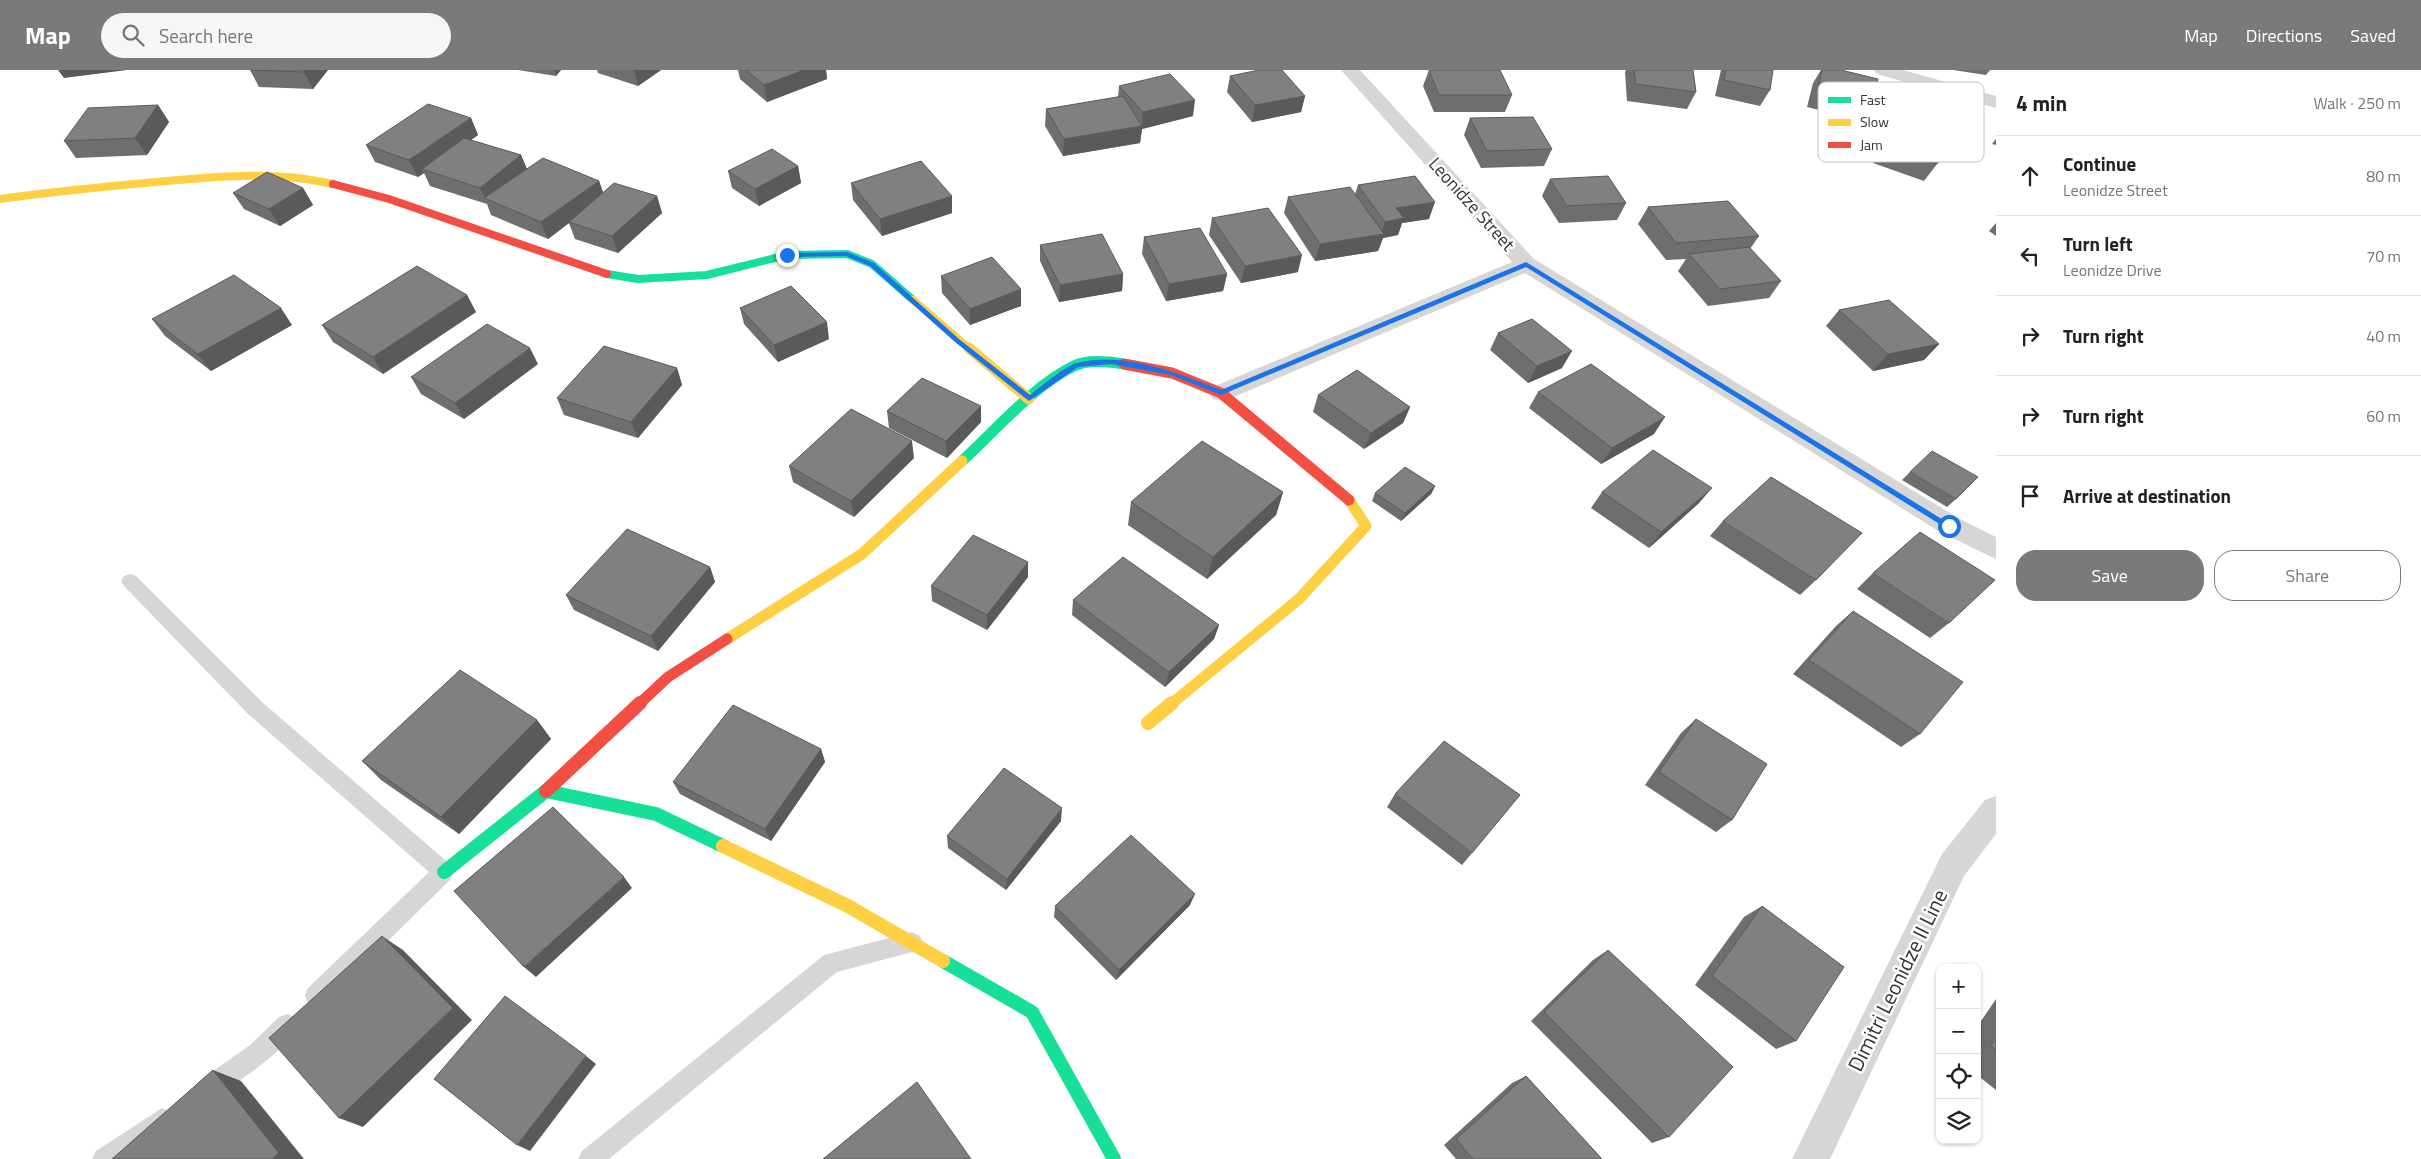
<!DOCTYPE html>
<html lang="en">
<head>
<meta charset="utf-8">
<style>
	body { margin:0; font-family:"Titillium Web",sans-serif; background:#f6f6f6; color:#222 }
	.controls { position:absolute; right:15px; bottom:15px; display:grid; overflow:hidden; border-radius:10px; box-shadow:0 1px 4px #0004 }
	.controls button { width:45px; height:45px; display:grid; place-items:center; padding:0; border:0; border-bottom:1px solid #e0e0e0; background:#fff; color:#222; font:25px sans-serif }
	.stop { position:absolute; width:15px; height:15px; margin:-11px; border:4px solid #1a73e8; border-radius:50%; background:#fff }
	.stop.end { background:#1a73e8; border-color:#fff; box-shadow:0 1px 5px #0008 }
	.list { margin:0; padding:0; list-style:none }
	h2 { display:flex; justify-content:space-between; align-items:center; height:65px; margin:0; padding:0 20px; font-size:21px }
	h2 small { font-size:16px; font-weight:400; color:#767676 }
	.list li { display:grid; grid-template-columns:32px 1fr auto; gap:15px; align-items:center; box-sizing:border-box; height:80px; padding:0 20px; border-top:1px solid #e0e0e0 }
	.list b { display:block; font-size:19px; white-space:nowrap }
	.list p { margin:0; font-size:16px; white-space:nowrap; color:#767676 }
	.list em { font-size:16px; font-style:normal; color:#767676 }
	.actions { display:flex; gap:10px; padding:15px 20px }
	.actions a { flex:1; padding:11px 0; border:1px solid #7a7a7a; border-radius:20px; text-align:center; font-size:18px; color:#7a7a7a }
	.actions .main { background:#7a7a7a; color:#fff }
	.icon { flex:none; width:28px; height:28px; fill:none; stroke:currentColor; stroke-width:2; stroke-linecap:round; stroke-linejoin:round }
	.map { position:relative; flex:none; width:1996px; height:1089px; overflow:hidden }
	header { display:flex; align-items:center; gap:30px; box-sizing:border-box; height:70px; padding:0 25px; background:#7a7a7a; color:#fff }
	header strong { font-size:24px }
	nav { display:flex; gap:28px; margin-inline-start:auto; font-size:18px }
	.search { width:350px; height:45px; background:#f6f6f6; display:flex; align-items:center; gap:12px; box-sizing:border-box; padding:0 18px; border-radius:28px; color:#767676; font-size:19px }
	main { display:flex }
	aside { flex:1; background:#fff }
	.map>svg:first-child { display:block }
</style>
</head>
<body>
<header>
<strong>Map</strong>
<div class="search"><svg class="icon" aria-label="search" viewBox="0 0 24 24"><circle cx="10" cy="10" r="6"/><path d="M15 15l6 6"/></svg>Search here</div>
<nav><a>Map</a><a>Directions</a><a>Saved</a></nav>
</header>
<main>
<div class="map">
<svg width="1996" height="1089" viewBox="0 0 1996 1089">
	<rect width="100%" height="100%" fill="#fff"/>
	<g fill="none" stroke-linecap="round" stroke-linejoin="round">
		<!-- lane -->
		<path fill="#d6d6d6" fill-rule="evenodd" d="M130 504 136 506 262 632 451 795 454 802 451 809 324 934 316 937 308 934 305 926 308 918 429 802 248 644 124 516 121 511 124 506Z
			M912 862 920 866 923 873 920 880 837 902 609 1089H578L582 1081 824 885Z
			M287 944 295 947 298 955C287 981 240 1010 216 1026L208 1029 200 1026 197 1018 200 1010 249 976 279 947Z
			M162 1038 170 1042 174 1050 170 1058 125 1089H92L96 1081Z"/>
		<!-- street -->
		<path fill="#d6d6d6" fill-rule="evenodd" d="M1341 0H1360L1534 189 1958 448 1996 467V489L1940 462 1525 203 1229 329 1221 331 1213 329 1209 323 1213 317 1512 192Z
			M1874 0H1903L1996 26V38L1877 4Z
			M1996 726V764L1964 806 1830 1089H1792L1942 784 1985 730Z"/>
		<!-- fast-far2 -->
		<path stroke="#16e098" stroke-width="8" d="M607 204 638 209 707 205 787 185 847 184 872 194 913 230"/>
		<!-- fast-far1 -->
		<path stroke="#16e098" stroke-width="11" d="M962 391C994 362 1035 314 1074 296 1088 289 1109 292 1124 294"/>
		<!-- fast -->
		<path stroke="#16e098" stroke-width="14" d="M444 802 546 721 656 744 723 776
			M943 891 1032 942 1114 1089"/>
		<!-- slow-far2 -->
		<path stroke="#ffcf43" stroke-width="8" d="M0 129C55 121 111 116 166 111 223 106 277 101 333 114
			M913 230 970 279"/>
		<!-- slow-far1 -->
		<path stroke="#ffcf43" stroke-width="11" d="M969 278 1029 329
			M727 569 862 484 962 391
			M1170 635 1299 529 1366 456 1349 430"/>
		<!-- slow -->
		<path stroke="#ffcf43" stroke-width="14" d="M1148 653 1172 633
			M723 776 848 836 943 891"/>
		<!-- jam-far2 -->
		<path stroke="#f24e42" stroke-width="8" d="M333 114 389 129 607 204"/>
		<!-- jam-far1 -->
		<path stroke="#f24e42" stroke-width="11" d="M1124 294 1172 303 1221 323 1349 430
			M638 635 668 607 727 569"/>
		<!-- jam -->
		<path stroke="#f24e42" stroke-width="14" d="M546 721 640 633"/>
	</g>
	<!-- wall -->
	<path fill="#6e6e6e" d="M250 0H328L313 19 259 17Z
		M518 0H561L556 6Z
		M597 0H661L638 16 598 3Z
		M738 0H826L827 9 767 32 740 9Z
		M1429 0 1512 25 1505 42H1434L1423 16Z
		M1626 0H1693L1696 22 1687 39 1627 31 1625 2Z
		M1721 0H1773L1770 20 1760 36 1715 26Z
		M1821 0H1841L1874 34 1862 51 1807 37 1813 13Z
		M1953 0H1990L1986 5Z
		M1230 6 1305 26 1301 42 1252 52 1227 22Z
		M1119 16 1193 46 1142 59 1140 73 1063 86 1045 56 1046 39 1118 27Z
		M158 35 169 52 147 85 76 88 64 71Z
		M471 48 478 65 471 70 521 85 527 99 599 111 603 122 657 126 662 143 618 183 575 169 569 153 548 169 491 145 487 134 430 116 424 103 418 107 375 92 366 75Z
		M1470 48 1552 79 1544 96 1481 98 1464 65Z
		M1902 50 1937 94 1924 111 1873 93Z
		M1996 69V75L1992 74Z
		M798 96 801 113 759 136 732 118 728 101Z
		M1550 109 1626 133 1617 150 1559 153 1542 126Z
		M851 113 952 143 882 166 853 130Z
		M1358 115 1429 149 1402 153 1398 165 1383 168 1378 181 1315 191 1284 143 1288 127 1355 124Z
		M303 118 313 135 280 156 244 139 233 123Z
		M1648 137 1759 166 1750 179 1781 211 1769 228 1708 236 1678 201 1686 189 1666 190 1638 154Z
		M1212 148 1298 202 1241 213 1209 165Z
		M1996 153V166L1989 161Z
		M1144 167 1227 204 1223 221 1166 231 1142 184Z
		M1040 175 1123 204 1122 221 1059 232 1040 191Z
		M941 206 1021 236 970 255 942 223Z
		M467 225 476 242 383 304 333 272 322 255Z
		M740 238 829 269 778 292 744 254Z
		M1839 240 1939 274 1924 290 1873 301 1826 256Z
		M152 249 292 255 211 301 165 266Z
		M1498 263 1562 298 1528 313 1490 280Z
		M538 294 464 349 421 324 411 307Z
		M677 298 682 315 638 368 564 345 557 328Z
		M1538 322 1654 364 1601 394 1529 338Z
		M1318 325 1410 337 1403 353 1364 379 1313 342Z
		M887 341 981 352 947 388 889 358Z
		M914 388 854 447 793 412 789 396Z
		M1910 402 1956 429 1947 437 1902 410Z
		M1435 416 1431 424 1401 451 1372 431 1375 423Z
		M1283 422 1276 445 1207 509 1128 455 1131 432Z
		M1602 422 1699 433 1649 478 1591 438Z
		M1723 451 1816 510 1800 525 1710 466Z
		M710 497 715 512 658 581 574 540 566 525Z
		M1873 503 1949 553 1930 568 1857 519Z
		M1028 507 987 560 932 531 931 516Z
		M1073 530 1219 555 1214 569 1165 617 1072 545Z
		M1853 541 1920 664 1901 677 1793 604 1836 556Z
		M1696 649 1732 750 1716 762 1645 715 1681 663Z
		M537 650 551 669 459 764 381 710 362 691Z
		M821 679 825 692 771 771 680 724 673 712Z
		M1395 724 1472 783 1462 795 1387 737Z
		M1061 751 1006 820 948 778 947 766Z
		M1190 835 1116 910 1054 847 1055 836Z
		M1762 836 1796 971 1776 979 1695 915 1744 847Z
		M1608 880 1669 1067 1652 1073 1531 951 1593 890Z
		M1996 929V1020L1977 1005V957Z
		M1526 1006 1602 1089H1456L1444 1075 1512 1013Z"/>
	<!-- shaded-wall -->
	<path fill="#5a5a5a" d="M58 0H127L64 8Z
		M306 0H328L313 19 304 2Z
		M554 0H561L556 6Z
		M634 0H661L638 16Z
		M804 0H826L827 9 767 32 764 15Z
		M1305 26 1301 42 1252 52 1255 35Z
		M1195 30 1193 46 1142 59 1140 73 1063 86 1064 69 1142 56 1143 42Z
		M158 35 169 52 147 85 135 68Z
		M471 48 478 65 427 101 422 99 424 103 418 107 409 90Z
		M521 85 528 102 485 128 480 118Z
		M798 96 801 113 759 136 755 119Z
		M599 111 605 128 569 152V153L548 169 541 152Z
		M303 118 313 135 280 156 269 139Z
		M657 126 662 143 618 183 612 166Z
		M952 126V143L882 166 880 149Z
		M1435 132 1429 149 1402 153 1398 165 1383 168 1378 181 1315 191 1320 174 1381 165 1385 152 1396 138Z
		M1302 185 1298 202 1241 213 1245 196Z
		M1123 204 1122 221 1059 232 1060 215Z
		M1227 204 1223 221 1166 231 1169 214Z
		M1021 219V236L970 255V239Z
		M467 225 476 242 383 304 373 287Z
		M281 238 292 255 211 301 198 284Z
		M827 252 829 269 778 292 774 275Z
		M1939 274 1924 290 1873 301 1888 284Z
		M530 278 538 294 464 349 455 333Z
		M1572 281 1562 298 1528 313 1537 296Z
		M677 298 682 315 638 368 631 352Z
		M981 336V352L947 388 946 371Z
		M1410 337 1403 353 1364 379 1371 363Z
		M1665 347 1654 364 1601 394 1612 378Z
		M912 371 914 388 854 447 851 431Z
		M1435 416 1431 424 1401 451 1405 443Z
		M1712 418 1699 433 1649 478 1661 462Z
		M1283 422 1276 445 1207 509 1213 487Z
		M1028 492V507L987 560V545Z
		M710 497 715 512 658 581 651 566Z
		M1219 555 1214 569 1165 617 1169 602Z
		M537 650 551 669 459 764 441 747Z
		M821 679 825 692 771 771 765 759Z
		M1062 738 1061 751 1006 820 1007 809Z
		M624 807 632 818 536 907 524 897Z
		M1195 824 1190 835 1116 910 1119 900Z
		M382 866 403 880 472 950 363 1057 339 1048Z
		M586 986 596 994 530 1081 517 1075Z
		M213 1000 241 1011 304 1089H272Z"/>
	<!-- building -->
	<path fill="#808080" stroke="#5a5a5a" d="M250 0H306L304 2Z
		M746 0H804L764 15Z
		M1259 0H1282L1305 26 1255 35 1230 6Z
		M1429 0H1500L1512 25H1439Z
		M1634 0H1693L1696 22 1636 14Z
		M1726 0H1773L1770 20 1724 10Z
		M1822 0H1841L1878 9 1874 34 1818 20Z
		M1170 4 1195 30 1143 42 1119 16Z
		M1123 26 1142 56 1064 69 1046 39Z
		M428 34 471 48 409 90 366 75Z
		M158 35 135 68 64 71 88 38Z
		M1533 47 1552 79 1487 81 1470 48Z
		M1902 50 1953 67 1937 94 1885 76Z
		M464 68 521 85 480 118 422 99Z
		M772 79 798 96 755 119 728 101Z
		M543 88 599 111 541 152 484 128Z
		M921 91 952 126 880 149 851 113Z
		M267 102 303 118 269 139 233 123Z
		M1415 106 1435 132 1396 138 1404 148 1385 152 1358 115Z
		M1608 106 1626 133 1567 136 1550 109Z
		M614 113 657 126 612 166 569 152Z
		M1350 117 1384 164 1320 174 1288 127Z
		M1728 131 1759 166 1676 173 1648 137Z
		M1268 138 1302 185 1245 196 1212 148Z
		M1200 158 1227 204 1169 214 1144 167Z
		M1102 164 1123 204 1060 215 1040 175Z
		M1749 177 1781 211 1720 219 1689 184Z
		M992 187 1021 219 970 239 941 206Z
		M417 196 467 225 373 287 322 255Z
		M234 205 281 238 198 284 152 249Z
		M791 216 827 252 774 275 740 238Z
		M1889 230 1939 274 1888 284 1839 240Z
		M1532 249 1572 281 1537 296 1498 263Z
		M487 254 530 278 455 333 411 307Z
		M604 276 677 298 631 352 557 328Z
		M1591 294 1665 347 1612 378 1538 322Z
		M1357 300 1410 337 1371 363 1318 325Z
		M922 308 981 336 946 371 887 341Z
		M851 339 912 371 851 431 789 396Z
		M1202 371 1283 422 1213 487 1131 432Z
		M1653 380 1712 418 1661 462 1602 422Z
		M1932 381 1978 407 1956 429 1910 402Z
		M1405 397 1435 416 1405 443 1375 423Z
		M1771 407 1862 463 1816 510 1723 451Z
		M627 459 710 497 651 566 566 525Z
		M1920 462 1995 510 1949 553 1873 503Z
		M973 465 1028 492 987 545 931 516Z
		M1123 487 1219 555 1169 602 1073 530Z
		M1853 541 1963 612 1920 664 1809 590Z
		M460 600 537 650 441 747 362 691Z
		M733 635 821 679 765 759 673 712Z
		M1696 649 1767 694 1732 750 1659 702Z
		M1444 671 1520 725 1472 783 1395 724Z
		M1004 698 1062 738 1007 809 947 766Z
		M553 737 624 807 524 897 454 821Z
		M1131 765 1195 824 1119 900 1055 836Z
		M1762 836 1844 897 1796 971 1712 906Z
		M382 866 453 938 339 1048 269 968Z
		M1608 880 1733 997 1669 1067 1544 942Z
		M505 926 586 986 517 1075 434 1009Z
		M1996 969V980L1991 976Z
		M213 1000 279 1083 272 1089H112Z
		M1526 1006 1602 1089H1473L1456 1069Z
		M917 1012 971 1089H823Z"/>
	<!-- route -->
	<path fill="#1a73e8" d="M847 182 874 193 959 269 1030 325C1041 317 1064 296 1077 293 1124 281 1177 303 1221 320L1526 192 1953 456 1946 458 1526 197 1221 325 1171 305 1111 294 1078 297 1029 331 955 272 870 196 846 186 787 187 784 185 787 183Z"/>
	<g text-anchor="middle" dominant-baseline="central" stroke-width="5" stroke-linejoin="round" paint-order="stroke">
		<!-- street labels -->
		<g font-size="18" fill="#323232" stroke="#fff">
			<text transform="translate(1472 134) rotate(48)">Leonidze Street</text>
		</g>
		<!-- near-street labels -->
		<g font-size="21" fill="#323232" stroke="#fff">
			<text transform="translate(1897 910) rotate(-64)">Dimitri Leonidze II Line</text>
		</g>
	</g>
	<!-- legend -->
	<rect x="1818" y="12" width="166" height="80" rx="8" fill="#fff" stroke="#c2c2c2" stroke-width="1"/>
	<rect x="1828" y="27" width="23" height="6" fill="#16e098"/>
	<rect x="1828" y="49" width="23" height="7" fill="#ffcf43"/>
	<rect x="1828" y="72" width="23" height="6" fill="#f24e42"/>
	<g font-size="14" fill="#323232">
		<text x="1860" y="35">Fast</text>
		<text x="1860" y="57">Slow</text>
		<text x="1860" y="80">Jam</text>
	</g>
</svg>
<div class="controls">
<button>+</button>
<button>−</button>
<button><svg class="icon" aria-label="locate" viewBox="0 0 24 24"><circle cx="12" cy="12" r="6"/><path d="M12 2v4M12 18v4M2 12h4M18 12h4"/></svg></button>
<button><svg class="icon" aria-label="layers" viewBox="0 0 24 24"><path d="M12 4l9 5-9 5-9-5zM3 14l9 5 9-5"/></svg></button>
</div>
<div class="stop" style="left:1949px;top:456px"></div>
<div class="stop end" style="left:787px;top:185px"></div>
</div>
<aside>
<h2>4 min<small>Walk · 250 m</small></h2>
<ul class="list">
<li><svg class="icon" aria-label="ahead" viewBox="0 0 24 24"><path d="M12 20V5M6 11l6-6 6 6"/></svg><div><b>Continue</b><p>Leonidze Street</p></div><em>80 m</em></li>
<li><svg class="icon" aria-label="left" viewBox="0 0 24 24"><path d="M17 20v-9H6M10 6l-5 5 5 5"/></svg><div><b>Turn left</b><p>Leonidze Drive</p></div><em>70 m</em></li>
<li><svg class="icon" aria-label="right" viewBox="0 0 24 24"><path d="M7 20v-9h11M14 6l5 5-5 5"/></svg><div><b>Turn right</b></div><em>40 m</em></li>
<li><svg class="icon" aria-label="right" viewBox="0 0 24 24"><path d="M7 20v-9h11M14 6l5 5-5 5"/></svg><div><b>Turn right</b></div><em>60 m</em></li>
<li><svg class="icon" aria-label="arrive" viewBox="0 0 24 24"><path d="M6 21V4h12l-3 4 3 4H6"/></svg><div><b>Arrive at destination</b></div></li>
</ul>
<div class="actions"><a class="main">Save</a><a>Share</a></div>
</aside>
</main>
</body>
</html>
